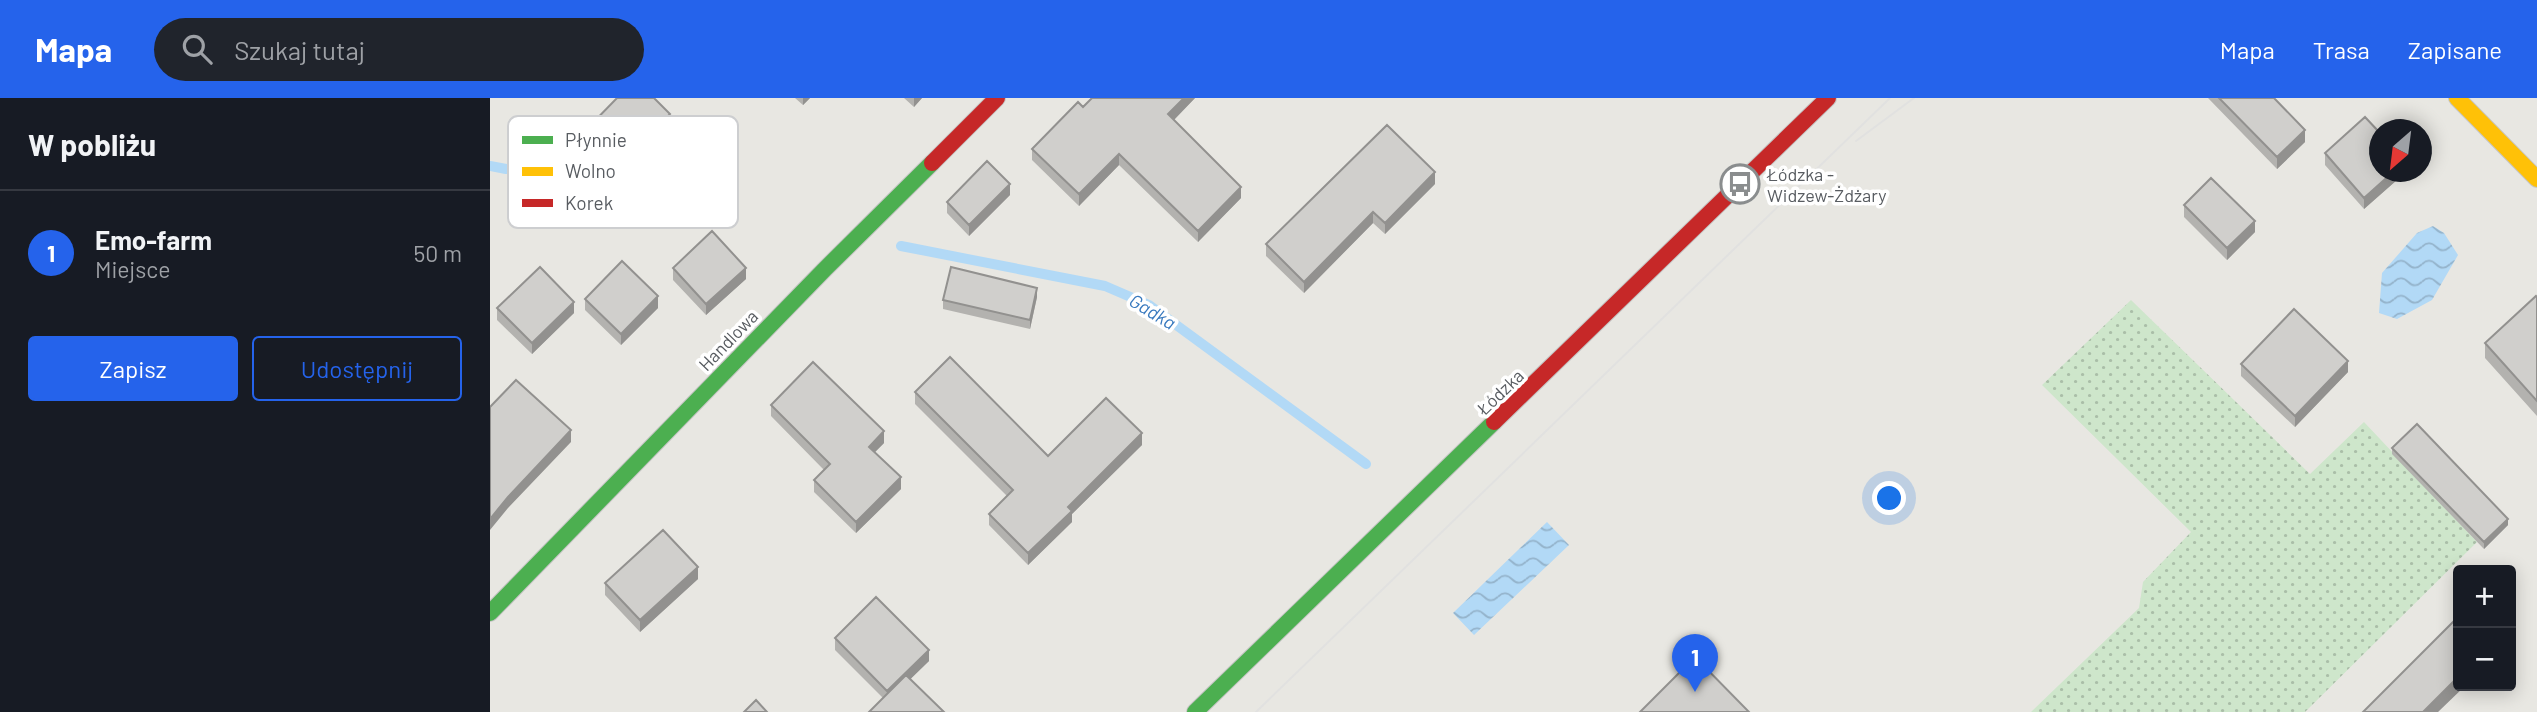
<!DOCTYPE html>
<html lang="pl">
<head>
<meta charset="utf-8">
<style>
	body { margin:0; font-family:Barlow,sans-serif; background:#20242c; color:#f1f3f6 }
	.controls { position:absolute; right:21px; bottom:21px; display:grid; overflow:hidden; border-radius:7px; box-shadow:0 4px 18px #0003 }
	.controls button { width:63px; height:63px; display:grid; place-items:center; padding:0; border:0; border-bottom:2px solid #363941; background:#171b24; color:#f1f3f6; font:35px sans-serif }
	.compass { position:absolute; left:1879px; top:21px; width:63px; height:63px; border-radius:50%; background:#171b24; box-shadow:0 4px 18px #0003; rotate:208deg }
	.you { position:absolute; left:1400px; top:401px; width:24px; height:24px; margin:-18px; border:5px solid #fff; border-radius:50%; background:#1a73e8; box-shadow:0 0 0 10px #1a73e833 }
	.badge { display:grid; place-items:center; width:46px; height:46px; border-radius:50%; background:#2563eb; color:#fff; font-size:23px; font-weight:700 }
	.pin { position:absolute; translate:-50% -58px; filter:drop-shadow(0 2px 4px #0008) }
	.pin::after { content:''; position:absolute; top:37px; width:24px; height:21px; background:inherit; clip-path:polygon(0 0,100% 0,50% 100%) }
	.list { margin:0; padding:0; list-style:none }
	h2 { display:flex; justify-content:space-between; align-items:center; height:91px; margin:0; padding:0 28px; font-size:30px }
	h2 small { font-size:23px; font-weight:400; color:#9ea1a6 }
	.list li { display:grid; grid-template-columns:46px 1fr auto; gap:21px; align-items:center; box-sizing:border-box; height:126px; padding:0 28px; border-top:2px solid #363941 }
	.list b { display:block; font-size:26px; white-space:nowrap }
	.list p { margin:0; font-size:23px; white-space:nowrap; color:#9ea1a6 }
	.list em { font-size:23px; font-style:normal; color:#9ea1a6 }
	.actions { display:flex; gap:14px; padding:21px 28px }
	.actions a { flex:1; padding:16px 0; border:2px solid #2563eb; border-radius:7px; text-align:center; font-size:24px; color:#2563eb }
	.actions .main { background:#2563eb; color:#fff }
	.icon { flex:none; width:38px; height:38px; fill:none; stroke:currentColor; stroke-width:2; stroke-linecap:round; stroke-linejoin:round }
	.map { position:relative; flex:none; width:2047px; height:614px; overflow:hidden }
	header { display:flex; align-items:center; gap:42px; box-sizing:border-box; height:98px; padding:0 35px; background:#2563eb; color:#fff }
	header strong { font-size:33px }
	nav { display:flex; gap:38px; margin-inline-start:auto; font-size:24px }
	.search { width:490px; height:63px; background:#20242c; display:flex; align-items:center; gap:18px; box-sizing:border-box; padding:0 24px; border-radius:38px; color:#9ea1a6; font-size:26px }
	main { display:flex }
	aside { flex:1; background:#171b24 }
	.map>svg:first-child { display:block }
</style>
</head>
<body>
<header>
<strong>Mapa</strong>
<div class="search"><svg class="icon" aria-label="search" viewBox="0 0 24 24"><circle cx="10" cy="10" r="6"/><path d="M15 15l6 6"/></svg>Szukaj tutaj</div>
<nav><a>Mapa</a><a>Trasa</a><a>Zapisane</a></nav>
</header>
<main>
<aside>
<h2>W pobliżu<small></small></h2>
<ul class="list">
<li><span class="badge">1</span><div><b>Emo-farm</b><p>Miejsce</p></div><em>50 m</em></li>
</ul>
<div class="actions"><a class="main">Zapisz</a><a>Udostępnij</a></div>
</aside>
<div class="map">
<svg width="2047" height="614" viewBox="0 0 2047 614">
	<defs>
		<pattern id="green-dots" width="8" height="8" patternUnits="userSpaceOnUse" patternTransform="scale(1.75)"><rect width="8" height="8" fill="#cee6cb"/><path d="M2 2h.1M6 6h.1" fill="none" stroke="#aabea8" stroke-width="1.8" stroke-linecap="round"/></pattern>
		<pattern id="water-waves" width="16" height="10" patternUnits="userSpaceOnUse" patternTransform="scale(1.75)"><rect width="16" height="10" fill="#b2d9f6"/><path d="M0 5q4-4 8 0t8 0" fill="none" stroke="#94b3cb"/></pattern>
	</defs>
	<rect width="100%" height="100%" fill="#e8e7e2"/>
	<!-- green -->
	<path fill="url(#green-dots)" d="M1641 202 1820 376 1874 324 1987 444 1815 614H1541L1649 510 1653 484 1701 434 1552 287Z"/>
	<!-- water -->
	<path fill="url(#water-waves)" d="M1943 128 1954 135 1968 157 1942 202 1907 221 1889 215 1892 175 1927 135Z
		M1057 424 1079 447 984 537 963 515Z"/>
	<g fill="none" stroke-linecap="round" stroke-linejoin="round">
		<!-- stream -->
		<path stroke="#b2d9f6" stroke-width="10" d="M0 68 16 71
			M411 148 615 188 659 207 876 366"/>
		<!-- fast casing -->
		<g stroke="#c5c5c4" stroke-width="18">
			<path id="fast" d="M0 515 335 171 442 65
				M705 614 1004 324"/>
		</g>
		<!-- slow casing -->
		<g stroke="#c5c5c4" stroke-width="18">
			<path id="slow" d="M1967 0 2047 81"/>
		</g>
		<!-- jam casing -->
		<g stroke="#c5c5c4" stroke-width="18">
			<path id="jam" d="M442 65 507 0
				M1004 324 1338 0"/>
		</g>
		<!-- fast -->
		<use href="#fast" stroke="#4caf50" stroke-width="16"/>
		<!-- slow -->
		<use href="#slow" stroke="#ffc107" stroke-width="16"/>
		<!-- jam -->
		<use href="#jam" stroke="#c62828" stroke-width="16"/>
		<!-- tram -->
		<path stroke="#e1e1e0" stroke-width="2" d="M1366 43 1424 0
			M766 614 1400 0"/>
	</g>
	<!-- wall -->
	<path fill="#b3b2af" d="M305 0H320L313 7Z
		M414 0H432L424 9Z
		M602 0H705L684 22 751 100 708 144 629 67 589 108 542 62V51L593 9Z
		M1718 0H1784L1815 44 1787 71Z
		M180 28 124 84 89 51V39Z
		M1835 55 1916 74 1874 111 1835 67Z
		M945 86 895 136 883 125 814 195 776 158V146Z
		M520 97 479 138 457 115V104Z
		M1694 107 1765 134 1737 162 1694 119Z
		M183 170 256 181 216 217 183 182Z
		M547 199 540 231 453 211V202Z
		M2047 199V318L1995 260V245Z
		M95 201 168 210 131 247 95 212Z
		M7 210 84 215 42 256 7 222Z
		M1751 266 1858 274 1805 329 1751 278Z
		M425 294 558 358 652 347 582 416V424L538 467 499 427V416L517 398 425 306Z
		M281 307 394 345 385 354 411 391 366 435 324 394V382L334 372 281 318Z
		M1902 350 2018 427 1994 451 1902 356Z
		M208 481 150 534 115 497V485Z
		M345 540 439 563 420 581 393 600 345 552Z"/>
	<!-- shaded-wall -->
	<path fill="#92918f" d="M313 0H320L313 7Z
		M424 0H432L424 9Z
		M694 0H705L678 28V16Z
		M180 16V28L124 84V73Z
		M1815 32V44L1787 71V59Z
		M629 56V67L589 108V96Z
		M945 74V86L895 136V125Z
		M1903 74H1916L1874 111V100Z
		M520 86V97L479 138V127Z
		M751 89V100L708 144V133Z
		M883 114V125L814 195V184Z
		M1765 123V134L1737 162V150Z
		M256 170V181L216 217V206Z
		M547 190V199L540 231V222Z
		M168 198V210L131 247V236Z
		M84 204V215L42 256V245Z
		M1858 263V274L1805 329V318Z
		M81 332V344L18 410 0 432V421L18 399Z
		M394 333V345L379 360V349Z
		M652 335V347L582 416V424L538 467V455L578 409Z
		M411 379V391L366 435V424Z
		M2018 421V427L1994 451V444Z
		M208 469V481L150 534V522Z
		M2024 523V539L2021 542V527Z
		M439 552V563L397 604V593Z
		M1968 579V588H1975L1948 614H1933Z"/>
	<!-- building -->
	<path fill="#d0cfcc" stroke="#92918f" stroke-width="2" d="M127 0H164L180 16 124 73 89 39Z
		M602 0H694L678 16 751 89 708 133 629 56 589 96 542 51 588 4 593 9Z
		M1729 0H1784L1815 32 1787 59Z
		M1875 19 1889 34V74H1903L1874 100 1835 55Z
		M897 27 945 74 895 125 883 114 814 184 776 146Z
		M497 63 520 86 479 127 457 104Z
		M1721 80 1765 123 1737 150 1694 107Z
		M222 133 256 170 216 206 183 170Z
		M132 163 168 198 131 236 95 201Z
		M50 169 84 204 42 245 7 210Z
		M461 169 547 190 540 222 453 202Z
		M2046 198 2047 199V303L1995 245Z
		M1804 211 1858 263 1805 318 1751 266Z
		M460 259 558 358 616 300 652 335 578 409 582 413 538 455 499 416 523 392 425 294Z
		M323 264 394 333 379 349 411 379 366 424 324 382 340 366 281 307Z
		M26 282 81 332 18 399 0 421V309Z
		M1927 326 2018 421 1994 444 1902 350Z
		M173 432 208 469 150 522 115 485Z
		M386 499 439 552 397 593 345 540Z
		M1968 519V579L1933 614H1873Z
		M1205 559 1259 614H1150Z
		M416 577 454 614H379Z
		M266 602 277 614H254Z"/>
	<!-- icons -->
	<defs>
		<g id="bus-ring" transform="scale(2.0125)"><circle r="9.5" fill="#fff" stroke="#8a8d8e" stroke-width="1.5"/><path d="M-5-6H5V4H4V6H2V4H-2V6H-4V4H-5ZM-3.5-4V0h7V-4ZM-3.5 1.2v1.5H-2V1.2ZM2 1.2v1.5H3.5V1.2Z" fill="#8a8d8e"/></g>
	</defs>
	<g fill-rule="evenodd">
		<use href="#bus-ring" x="1250" y="86"/>
	</g>
	<g text-anchor="middle" dominant-baseline="central" stroke-width="7" stroke-linejoin="round" paint-order="stroke">
		<!-- poi labels -->
		<g font-size="18" fill="#585c61" stroke="#fff" text-anchor="start">
			<text x="1277" y="76">Łódzka -<tspan x="1277" dy="21">Widzew-Żdżary</tspan></text>
		</g>
		<!-- street labels -->
		<g font-size="18" fill="#585c61" stroke="#fff">
			<text transform="translate(238 242) rotate(-46)">Handlowa</text>
			<text transform="translate(1010 294) rotate(-44)">Łódzka</text>
		</g>
		<!-- water labels -->
		<g font-size="19" font-style="italic" fill="#3879be" stroke="#fff">
			<text transform="translate(663 213) rotate(31)">Gadka</text>
		</g>
	</g>
	<!-- legend -->
	<rect x="18" y="18" width="230" height="112" rx="10" fill="#fff" stroke="#cdced0" stroke-width="2"/>
	<rect x="32" y="38" width="31" height="8" fill="#4caf50"/>
	<rect x="32" y="69" width="31" height="9" fill="#ffc107"/>
	<rect x="32" y="101" width="31" height="8" fill="#c62828"/>
	<g font-size="19" fill="#585c61">
		<text x="75" y="49">Płynnie</text>
		<text x="75" y="80">Wolno</text>
		<text x="75" y="112">Korek</text>
	</g>
</svg>
<div class="controls">
<button>+</button>
<button>−</button>
</div>
<svg class="compass" viewBox="-18 -18 36 36"><path d="M0-13l5 13h-10z" fill="#e53935"/><path d="M0 13l5-13h-10z" fill="#9ea1a6"/></svg>
<div class="you"></div>
<div class="pin badge" style="left:1205px;top:594px">1</div>
</div>
</main>
</body>
</html>
